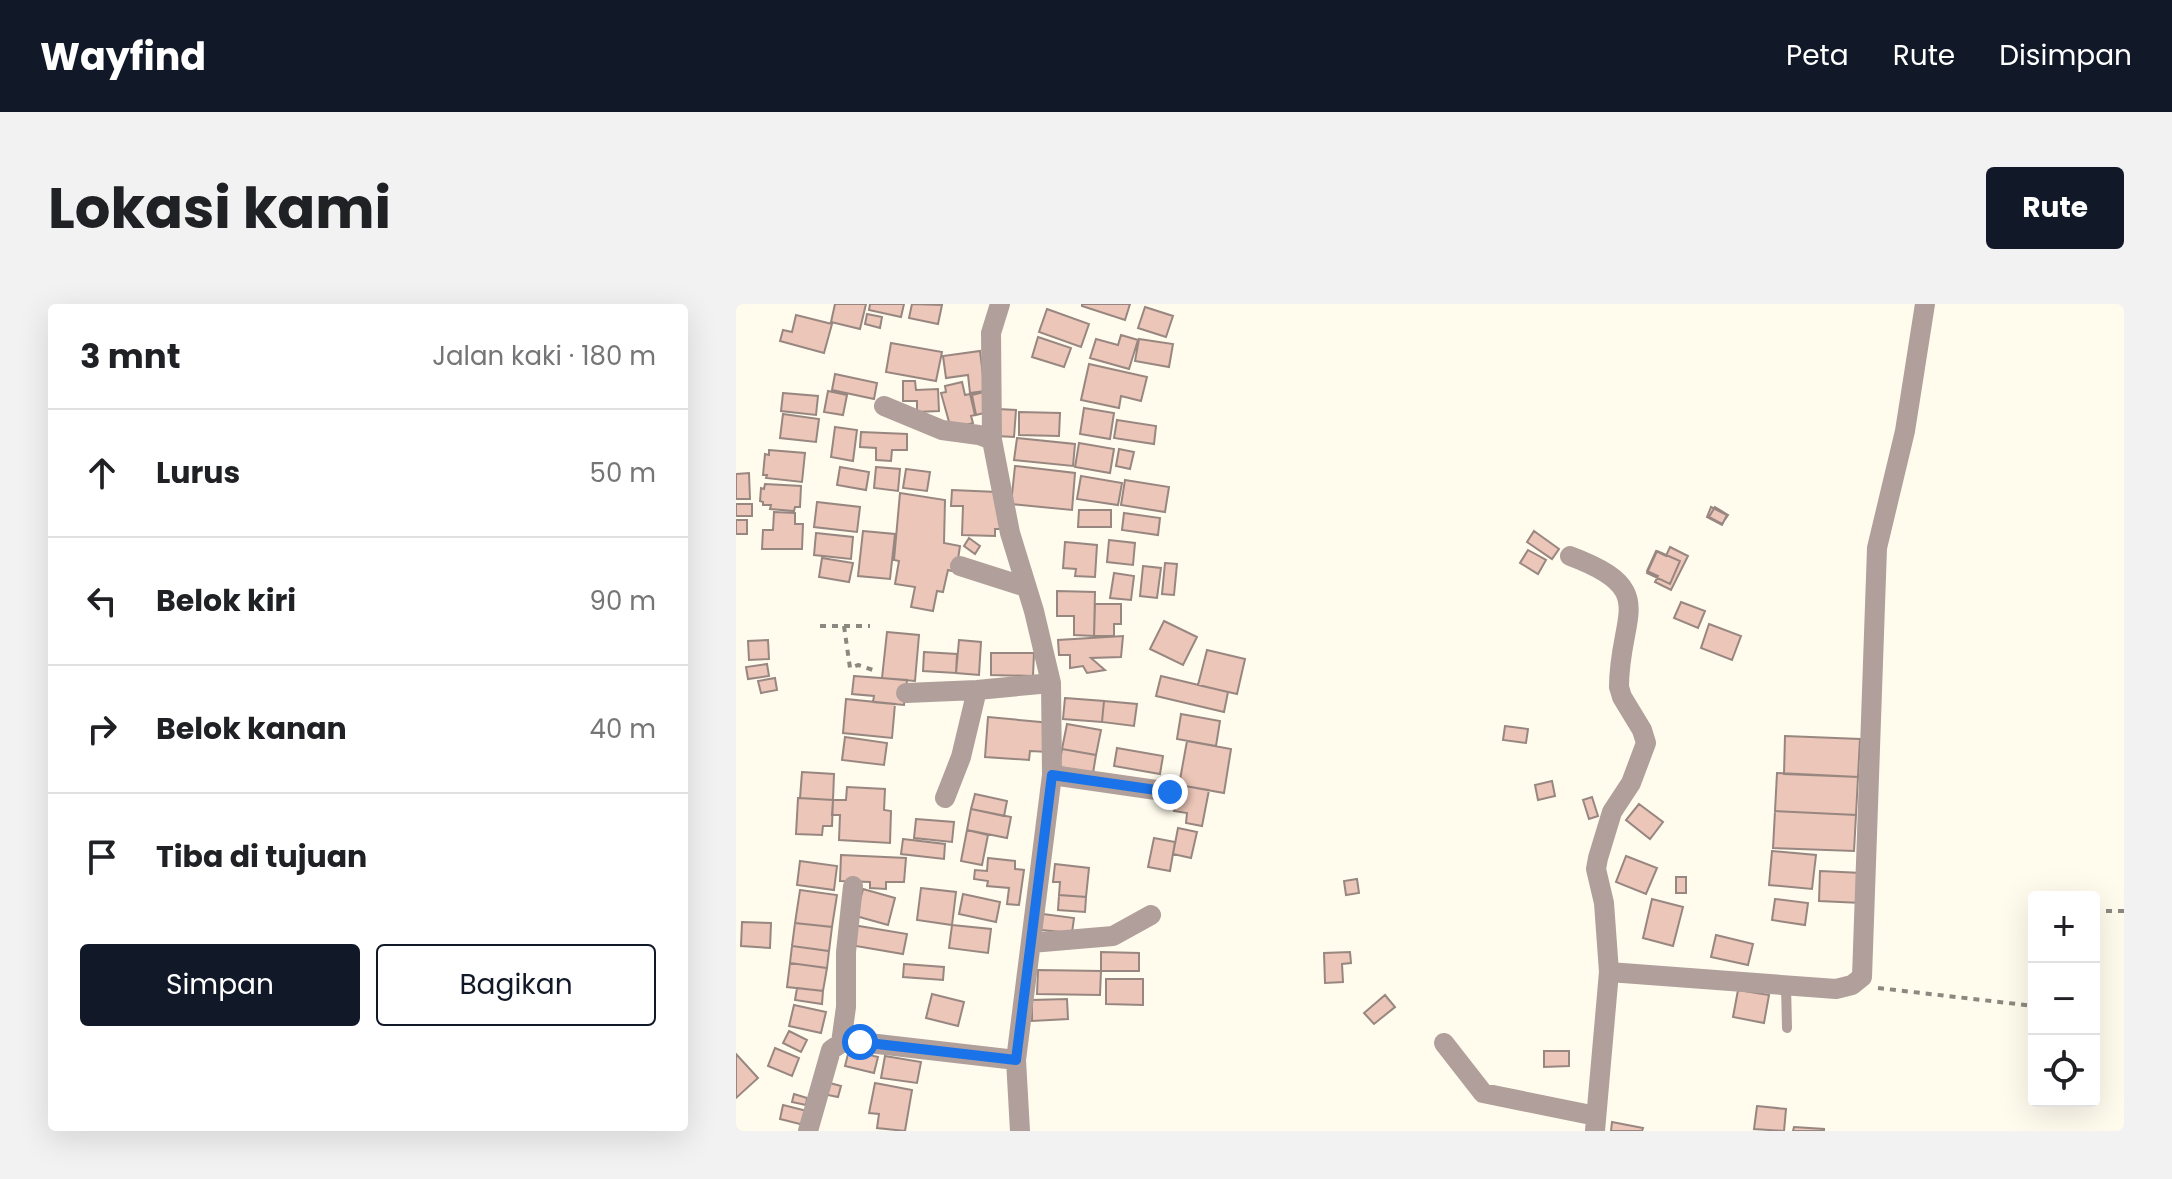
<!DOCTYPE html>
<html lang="id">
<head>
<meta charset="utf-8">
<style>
	body { margin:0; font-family:Poppins,sans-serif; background:#f2f2f2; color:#202124 }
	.controls { position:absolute; right:24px; bottom:24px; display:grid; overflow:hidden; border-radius:8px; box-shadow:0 8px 32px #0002 }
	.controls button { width:72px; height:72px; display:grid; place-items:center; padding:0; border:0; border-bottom:2px solid #e0e0e0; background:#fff; color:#202124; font:40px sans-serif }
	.stop { position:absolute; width:24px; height:24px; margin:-18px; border:6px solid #1a73e8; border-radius:50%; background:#fff }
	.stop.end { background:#1a73e8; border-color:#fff; box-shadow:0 2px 8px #0008 }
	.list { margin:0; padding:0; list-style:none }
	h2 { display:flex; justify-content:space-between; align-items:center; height:104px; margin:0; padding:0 32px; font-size:34px }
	h2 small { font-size:26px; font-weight:400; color:#757577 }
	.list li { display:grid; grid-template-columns:52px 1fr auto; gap:24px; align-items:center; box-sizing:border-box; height:128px; padding:0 32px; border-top:2px solid #e0e0e0 }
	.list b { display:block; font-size:30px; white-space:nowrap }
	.list em { font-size:26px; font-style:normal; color:#757577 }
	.actions { display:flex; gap:16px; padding:24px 32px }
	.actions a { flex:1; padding:18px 0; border:2px solid #111827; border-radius:8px; text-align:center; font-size:28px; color:#111827 }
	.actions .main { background:#111827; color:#fff }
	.icon { flex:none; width:44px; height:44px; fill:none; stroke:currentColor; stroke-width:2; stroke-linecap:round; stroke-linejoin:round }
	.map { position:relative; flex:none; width:1388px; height:827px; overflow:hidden; border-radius:8px }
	header { display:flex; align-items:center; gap:48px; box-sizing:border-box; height:112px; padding:0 40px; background:#111827; color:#fff }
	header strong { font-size:38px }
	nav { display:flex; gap:44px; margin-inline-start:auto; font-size:28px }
	.intro { display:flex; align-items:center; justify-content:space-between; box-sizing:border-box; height:192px; padding:0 48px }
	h1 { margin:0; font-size:56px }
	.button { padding:20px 36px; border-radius:8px; background:#111827; color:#fff; font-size:28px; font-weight:700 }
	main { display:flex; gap:48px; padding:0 48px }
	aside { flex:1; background:#fff; border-radius:8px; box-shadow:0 8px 32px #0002 }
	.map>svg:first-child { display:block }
</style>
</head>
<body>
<header>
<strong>Wayfind</strong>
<nav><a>Peta</a><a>Rute</a><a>Disimpan</a></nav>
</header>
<div class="intro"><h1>Lokasi kami</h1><a class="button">Rute</a></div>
<main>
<aside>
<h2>3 mnt<small>Jalan kaki · 180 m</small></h2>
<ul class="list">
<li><svg class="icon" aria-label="ahead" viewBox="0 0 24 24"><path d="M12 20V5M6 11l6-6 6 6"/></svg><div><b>Lurus</b></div><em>50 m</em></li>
<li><svg class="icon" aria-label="left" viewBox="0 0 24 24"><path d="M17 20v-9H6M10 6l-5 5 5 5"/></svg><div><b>Belok kiri</b></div><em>90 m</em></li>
<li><svg class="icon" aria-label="right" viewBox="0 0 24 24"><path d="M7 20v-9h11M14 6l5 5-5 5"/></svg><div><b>Belok kanan</b></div><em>40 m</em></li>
<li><svg class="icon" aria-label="arrive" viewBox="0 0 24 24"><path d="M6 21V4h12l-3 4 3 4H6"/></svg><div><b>Tiba di tujuan</b></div></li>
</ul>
<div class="actions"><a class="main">Simpan</a><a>Bagikan</a></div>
</aside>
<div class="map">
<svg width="1388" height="827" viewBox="0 0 1388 827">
	<rect width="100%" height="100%" fill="#fffbed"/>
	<!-- building -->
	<path fill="#ecc6b8" stroke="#988781" stroke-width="2" d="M99 0H130L124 25 95 18Z
		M134 0H168L165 13 133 6Z
		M176 0 206 1 202 20 173 14Z
		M346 0H394L389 16 346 2Z
		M409 3 437 12 430 33 402 24Z
		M311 5 353 20 345 43 303 28Z
		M131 10 146 13 144 24 129 20Z
		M60 11 96 20 88 49 44 37 47 26 56 28Z
		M385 31 402 36 393 65 354 54 360 35 382 41Z
		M302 33 335 44 328 63 296 53Z
		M403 35 437 40 433 63 399 57Z
		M155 39 206 48 200 77 150 68Z
		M244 47 249 87 234 89 232 71 210 74 207 52Z
		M353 60 411 73 405 97 385 92 383 104 345 96Z
		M99 70 141 79 138 95 96 86Z
		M167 77H179L180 86 202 85 203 107 181 108V97H167Z
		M226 78 229 91 234 90 239 111 235 112 237 119 215 125 205 89 210 88 209 82Z
		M92 87 111 91 107 111 88 108Z
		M248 88 252 108 240 111 236 91Z
		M47 89 82 92 80 111 45 107Z
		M348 104 378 109 374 135 344 130Z
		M262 105 280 106 278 133 261 132Z
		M283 108 324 109 323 132 283 131Z
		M47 110 83 115 80 138 44 134Z
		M381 116 420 122 418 140 378 134Z
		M99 123 121 126 117 157 95 153Z
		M125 128 171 130V146H156L155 157 140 156V144L124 143Z
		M281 134 339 140 337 162 278 156Z
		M343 139 378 145 374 169 339 163Z
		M383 145 398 148 394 165 380 162Z
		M33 146 69 149 66 178 30 174 31 171H27L29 150 33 151Z
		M279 162 339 169 336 206 275 200Z
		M104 163 133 168 130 186 101 181Z
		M140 163 164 165 162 187 138 184Z
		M170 165 194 168 191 187 167 184Z
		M13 169 14 195H0V170Z
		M345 172 386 179 382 201 341 195Z
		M389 176 433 183 429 208 385 201Z
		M29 180 65 182 64 203H59L58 207 34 205 35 201H27V198L24 197 25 184 28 185Z
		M216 186 261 188 266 225H259V232L226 231 227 202H215Z
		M164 189 209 196 208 239 224 242 220 268 212 266 207 288 201 287 197 307 175 303 179 283 159 280 163 257 158 256Z
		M81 198 124 203 121 228 78 223Z
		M0 200H16V212H0Z
		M975 203 991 211 986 221 971 213Z
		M979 203 992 211 986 220 973 213Z
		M343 206H375V223H342Z
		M38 208 59 209V220H67L66 245H26L27 226H37Z
		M388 209 424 214 422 231 386 226Z
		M0 216H11V230H0Z
		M127 227 159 230 154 275 122 272Z
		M798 227 823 245 816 255 791 238Z
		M80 229 117 233 115 255 78 251Z
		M233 234 244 242 239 250 228 242Z
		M373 236 399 239 397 261 371 258Z
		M329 238 361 241 359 273 339 272 340 265 327 264Z
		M934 243 952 252 935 286 919 278 922 272 911 267 920 247 930 252Z
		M792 246 810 256 802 270 784 259Z
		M921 247 944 257 934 280 911 269Z
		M86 254 117 259 113 278 83 273Z
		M429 259 441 260 438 291 426 290Z
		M407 262 425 264 421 294 404 292Z
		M378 269 398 272 395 296 374 294Z
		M321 287 359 288 358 332 338 331V312H321Z
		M945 298 969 307 962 324 938 314Z
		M359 300H385V320H378V332H358Z
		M428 317 461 333 447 361 414 345Z
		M973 320 1005 332 996 356 965 344Z
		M151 328 183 331 179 377 146 374Z
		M387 332 385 353 355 354 369 366 351 369 347 362 334 364V351H323L322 336Z
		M32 336 33 355 13 356 12 337Z
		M223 336 245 338 243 371 220 369Z
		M471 346 509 355 501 390 462 381Z
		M188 348 221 350 220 369 187 367Z
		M255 349H298L297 372 255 371Z
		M31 360 33 372 12 375 10 363Z
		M118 372 171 376 168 401 137 398 138 392 116 390Z
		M425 372 492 388 488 408 420 392Z
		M39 374 41 386 25 389 22 377Z
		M329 394 368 397 366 418 327 415Z
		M110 395 159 400 156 434 107 429Z
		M368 397 401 400 398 422 366 418Z
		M445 410 484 417 480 442 441 435Z
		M252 413 315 419 312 448 294 447 293 456 249 453Z
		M331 420 365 426 360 451 326 445Z
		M769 422 792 425 790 439 767 436Z
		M1049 432 1124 435 1122 473 1048 470Z
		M109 433 151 439 148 461 106 456Z
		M451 437 495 445 488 489 443 481Z
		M381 444 427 452 424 470 378 462Z
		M326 445 360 451 357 469 323 463Z
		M66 468 98 470 97 496 64 494Z
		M1041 469 1122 473 1120 511 1039 507Z
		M816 477 819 492 802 496 799 481Z
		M443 481 473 486 466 522 450 519 451 509 438 507Z
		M111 483 149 485 148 506 155 507 154 539 103 536 104 511H96L97 496H110Z
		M239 490 271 497 268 512 235 505Z
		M856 493 862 512 853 515 847 496Z
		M62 494 97 496 96 522H87L86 531 60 530Z
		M903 500 927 518 914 535 890 516Z
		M235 505 275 513 271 534 231 526Z
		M1039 507 1120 511 1118 547 1037 544Z
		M180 515 218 518 216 538 178 534Z
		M442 524 461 528 455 554 437 550Z
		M231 526 252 531 246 561 225 557Z
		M418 534 439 538 434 567 412 563Z
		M167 535 209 540 208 555 165 550Z
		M1036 547 1080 551 1076 585 1033 581Z
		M105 551 170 554 168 578H150V585L134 584V578L104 577Z
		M890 552 921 564 910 590 880 578Z
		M252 554 279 557V565L288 566 283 601 271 600 273 584 251 582 252 577 238 575 239 566 251 567Z
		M64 557 101 562 98 586 61 581Z
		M319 560 353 564 350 593 323 591 324 578H317Z
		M1084 567 1126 569 1125 599 1083 597Z
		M940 573H950V589H940Z
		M621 575 623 589 610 591 608 577Z
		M185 584 220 588 216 621 181 616Z
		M127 585 159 594 152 621 120 612Z
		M64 586 101 591 96 623 59 619Z
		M227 590 264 598 260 618 223 610Z
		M323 591 350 593 349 608 322 606Z
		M916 595 947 603 937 642 907 634Z
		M1039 595 1072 599 1069 621 1036 616Z
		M307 610 338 614 336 629 305 626Z
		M6 618 35 619 34 644 5 642Z
		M59 619 96 623 93 647 56 642Z
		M117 621 171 630 167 650 114 641Z
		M216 621 255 625 252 649 213 644Z
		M980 631 1017 640 1012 661 975 653Z
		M56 642 93 647 91 664 54 659Z
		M365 648 403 649V667H365Z
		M614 648 615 659 606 660 607 678 589 679 588 649Z
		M54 659 91 664 87 687 51 683Z
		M168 660 208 663 207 676 167 673Z
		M302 666 365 667 364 691 301 690Z
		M370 675H407V701L370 700Z
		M61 684 87 687 86 700 59 696Z
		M1002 686 1033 691 1028 719 997 713Z
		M196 690 228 698 222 722 190 714Z
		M649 691 659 703 638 720 628 709Z
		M331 695 332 715 296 717V696Z
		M58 701 90 708 85 729 53 722Z
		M53 727 71 736 65 748 47 739Z
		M39 744 63 754 56 772 32 762Z
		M113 746 142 753 138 769 109 762Z
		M808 747H833V762L808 763Z
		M0 750 22 774 0 794Z
		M149 752 185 758 181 779 145 774Z
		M90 778 105 782 102 793 87 790Z
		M139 779 176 786 169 827 141 824 143 810 133 809Z
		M58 790 71 794 70 801 56 798Z
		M47 801 71 807 68 821 44 815Z
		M1021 802 1050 805 1048 827 1018 825Z
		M876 818 907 824 906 827H875Z
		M1058 823 1088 825V827H1057Z"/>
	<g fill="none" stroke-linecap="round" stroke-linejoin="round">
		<!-- path -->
		<path stroke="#8b897f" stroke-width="4" stroke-dasharray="6 6" stroke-linecap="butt" d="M84 322H134
			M108 322 114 364 122 361 140 367
			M1358 607H1388
			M1142 684 1298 702"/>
		<!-- service -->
		<path stroke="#b09f9a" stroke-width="10" d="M1050 682 1051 724"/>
		<!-- minor -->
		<path stroke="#b09f9a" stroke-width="20" d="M264 0 255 29 256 136 274 229 298 307 315 379 316 471 280 756 284 827
			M148 102 206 126 243 131 256 136
			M834 252C925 286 883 310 883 383L886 393 906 426 910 439 895 479 876 508 862 554 860 565 868 599 873 668 859 827
			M224 262 290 283
			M170 389 241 386 315 379
			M316 471 434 488
			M209 494 225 453 241 386
			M295 639 377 632 415 611
			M873 668 1100 685 1116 681 1126 673 1141 244 1169 127 1189 0
			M105 739 110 703V648L117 582
			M708 739 747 789 860 812
			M72 827 95 746 105 739 124 738 280 756"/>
	</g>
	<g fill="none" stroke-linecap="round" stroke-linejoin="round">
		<!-- route -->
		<path stroke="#1a73e8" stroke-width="10" d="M124 738 280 756 316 471 434 488"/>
	</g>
</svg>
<div class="controls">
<button>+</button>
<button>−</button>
<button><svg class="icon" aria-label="locate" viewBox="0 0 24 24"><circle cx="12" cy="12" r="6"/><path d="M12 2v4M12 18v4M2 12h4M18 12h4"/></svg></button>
</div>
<div class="stop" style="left:124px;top:738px"></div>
<div class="stop end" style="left:434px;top:488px"></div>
</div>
</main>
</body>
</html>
